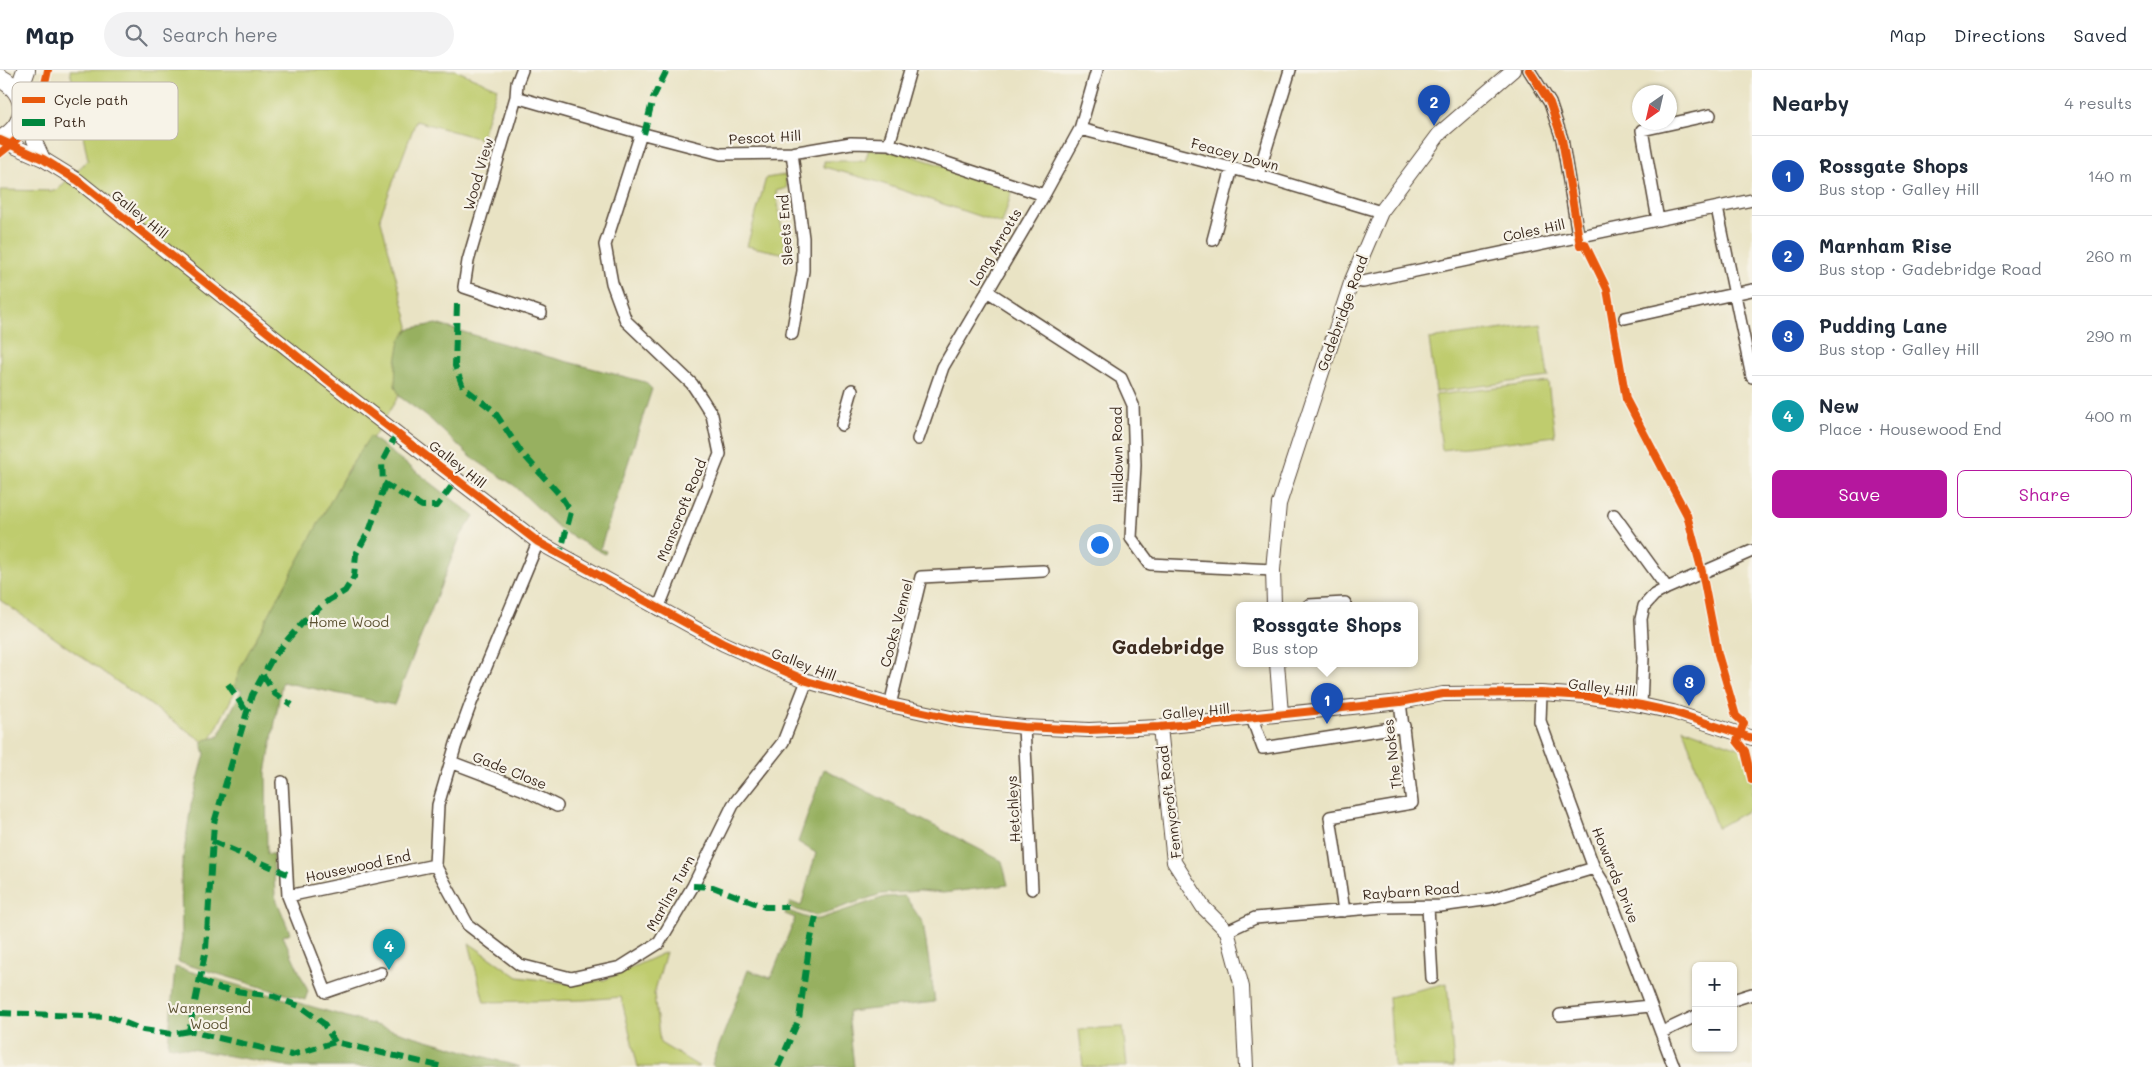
<!DOCTYPE html>
<html lang="en">
<head>
<meta charset="utf-8">
<style>
	body { margin:0; font-family:Mali,sans-serif; background:#f2f2f3; color:#1f2937 }
	.controls { position:absolute; right:15px; bottom:15px; display:grid; overflow:hidden; border-radius:8px; box-shadow:0 1px 4px #0004 }
	.controls button { width:45px; height:45px; display:grid; place-items:center; padding:0; border:0; border-bottom:1px solid #e0e1e3; background:#fff; color:#1f2937; font:25px sans-serif }
	.compass { position:absolute; left:1632px; top:15px; width:45px; height:45px; border-radius:50%; background:#fff; box-shadow:0 1px 4px #0004; rotate:214deg }
	.you { position:absolute; left:1099px; top:474px; width:18px; height:18px; margin:-12px; border:4px solid #fff; border-radius:50%; background:#1a73e8; box-shadow:0 0 0 8px #1a73e833 }
	.badge { display:grid; place-items:center; width:32px; height:32px; border-radius:50%; background:#b5179e; color:#fff; font-size:16px; font-weight:700 }
	.pin { position:absolute; translate:-50% -41px; filter:drop-shadow(0 1px 2px #0008) }
	.pin::after { content:''; position:absolute; top:26px; width:18px; height:15px; background:inherit; clip-path:polygon(0 0,100% 0,50% 100%) }
	.popup { position:absolute; left:1236px; top:532px; width:182px; height:65px; box-sizing:border-box; display:grid; place-content:center; border-radius:8px; background:#fff; filter:drop-shadow(0 1px 4px #0005); font-size:16px; white-space:nowrap; color:#747a83 }
	.popup b { font-size:19px; color:#1f2937 }
	.popup::after { content:''; position:absolute; left:50%; top:100%; margin-left:-10px; border:10px solid transparent; border-top-color:#fff }
	.list { margin:0; padding:0; list-style:none }
	h2 { display:flex; justify-content:space-between; align-items:center; height:65px; margin:0; padding:0 20px; font-size:21px }
	h2 small { font-size:16px; font-weight:400; color:#747a83 }
	.list li { display:grid; grid-template-columns:32px 1fr auto; gap:15px; align-items:center; box-sizing:border-box; height:80px; padding:0 20px; border-top:1px solid #e0e1e3 }
	.list b { display:block; font-size:19px; white-space:nowrap }
	.list p { margin:0; font-size:16px; white-space:nowrap; color:#747a83 }
	.list em { font-size:16px; font-style:normal; color:#747a83 }
	.actions { display:flex; gap:10px; padding:15px 20px }
	.actions a { flex:1; padding:11px 0; border:1px solid #b5179e; border-radius:8px; text-align:center; font-size:18px; color:#b5179e }
	.actions .main { background:#b5179e; color:#fff }
	.icon { flex:none; width:28px; height:28px; fill:none; stroke:currentColor; stroke-width:2; stroke-linecap:round; stroke-linejoin:round }
	.map { position:relative; flex:none; width:1752px; height:997px; overflow:hidden }
	header { display:flex; align-items:center; gap:30px; box-sizing:border-box; height:70px; padding:0 25px; background:#fff; border-bottom:1px solid #e0e1e3 }
	header strong { font-size:24px }
	nav { display:flex; gap:28px; margin-inline-start:auto; font-size:18px }
	.search { width:350px; height:45px; background:#f2f2f3; display:flex; align-items:center; gap:12px; box-sizing:border-box; padding:0 18px; border-radius:28px; color:#747a83; font-size:19px }
	main { display:flex }
	aside { flex:1; background:#fff }
	.map>svg:first-child { display:block }
</style>
</head>
<body>
<header>
<strong>Map</strong>
<div class="search"><svg class="icon" aria-label="search" viewBox="0 0 24 24"><circle cx="10" cy="10" r="6"/><path d="M15 15l6 6"/></svg>Search here</div>
<nav><a>Map</a><a>Directions</a><a>Saved</a></nav>
</header>
<main>
<div class="map">
<svg width="1752" height="997" viewBox="0 0 1752 997">
	<rect width="100%" height="100%" fill="#f7f3e8"/>
	<filter id="ink" filterUnits="userSpaceOnUse"><feTurbulence type="fractalNoise" baseFrequency=".02" numOctaves="2"/><feDisplacementMap in="SourceGraphic" scale="10" xChannelSelector="R" yChannelSelector="G"/><feConvolveMatrix kernelMatrix="1 2 1 2 8 2 1 2 1" color-interpolation-filters="sRGB"/></filter>
	<filter id="wash" filterUnits="userSpaceOnUse"><feTurbulence type="fractalNoise" baseFrequency=".0096" numOctaves="4" result="noise"/><feDisplacementMap in="SourceGraphic" scale="20" xChannelSelector="R" yChannelSelector="G"/><feGaussianBlur stdDeviation="1.12" result="paint"/><feColorMatrix in="noise" values="0 0 0 0 0 0 0 0 0 0 0 0 0 0 0 0 0 1.4 0 .05"/><feComposite in="paint" operator="in"/></filter>
	<g filter="url(#wash)">
		<rect width="100%" height="100%" fill="#e9e3c4"/>
		<!-- green -->
		<path fill="#bfcc6e" stroke="#7d7b46" d="M70 0H455L497 18 481 69 416 51 380 147 409 256 398 327 374 366 347 400 208 675 0 530V120L56 121 88 90Z
			M869 79 906 84 1013 118 1002 154 875 111 824 97V91H865Z
			M785 105 787 118 776 121 786 184 747 176 766 108Z
			M1541 254 1548 307 1436 322 1429 269Z
			M1548 312 1555 366 1442 380 1435 325Z
			M1683 658 1752 683V738L1717 758Z
			M469 873 518 907 576 914 604 910 666 882 654 924 660 973 700 997H638L621 927 584 930 484 932Z
			M1447 913 1454 997H1394L1389 927Z
			M1123 957 1127 997H1083L1079 959Z"/>
		<!-- forest -->
		<path fill="#97b061" stroke="#696d40" d="M436 254 549 287 645 312 652 319 600 479 606 481 605 484 562 461 515 416 471 387 429 348 400 327 395 316 396 292 400 270 407 261 413 258Z
			M370 366 474 446 460 467 394 635 282 612 266 703 267 784H273L275 826 290 863 283 866 308 921 305 930 178 892 182 868 181 803 191 735 205 684 202 673 204 670 218 667 242 620 234 617 241 596 342 410Z
			M824 699 1002 791 1008 815 943 823 919 821 881 824 816 846 788 837 791 832 801 836 816 783 798 772Z
			M905 826 923 853 935 932 848 942 854 997H714L712 994 748 900 771 908 795 848 785 844 786 840 810 849H819L885 827Z
			M175 897 520 997H292L168 975Z"/>
	</g>
	<g filter="url(#ink)">
		<g fill="none" stroke-linecap="round" stroke-linejoin="round">
			<!-- minor casing -->
			<g stroke="#554637" stroke-width="14">
				<path id="minor" d="M522 0 517 13 516 27 468 191 464 217 541 243
					M1529 0 1550 33 1562 69 1578 165
					M516 27 644 64 721 84 792 83 851 73 889 74 1044 125
					M1080 59 1258 105 1381 142
					M641 63 605 175 612 213 626 251 692 314 702 329 712 345 720 384 658 539
					M889 74 910 0
					M792 83 803 168V201L792 264
					M1258 105 1290 0
					M1717 138 1752 307
					M1658 150 1642 60 1710 45
					M1213 170 1232 98
					M1352 210 1363 212 1752 130
					M987 221 1121 308 1133 335 1135 395 1131 468 1150 494 1273 500
					M1625 248 1752 220
					M842 355 852 320
					M918 369 943 297 1044 125 1080 59 1097 0
					M1614 445 1667 518
					M538 472 471 633 456 674 438 735 435 795 468 855 520 895 571 908 621 897 659 873 693 816 733 735 783 672 807 611
					M1309 535 1345 533V535
					M1541 623 1540 651 1594 798 1606 817 1674 997
					M890 635 921 507 1043 501
					M1641 635 1643 588 1641 549 1644 536 1654 525 1667 518 1752 481
					M1252 648 1263 678 1404 656
					M1024 657 1032 819
					M451 692 522 719 557 736
					M282 712 288 826 326 922 381 903
					M288 826 435 795
					M1428 837 1432 908
					M1344 841 1330 747 1412 733 1400 632
					M1227 861 1255 848 1383 837 1440 836 1491 829 1594 798
					M1733 930 1752 924
					M1560 945 1650 936
					M1662 962 1696 946"/>
			</g>
			<!-- tertiary casing -->
			<g stroke="#554637" stroke-width="16">
				<path id="tertiary" d="M21 48 28 57 43 89
					M0 70 43 89 77 110 321 305 538 472 724 574 807 611 890 635 960 650 1024 657 1089 660 1160 657 1400 632 1443 624 1541 623 1585 626 1641 635 1673 642 1752 668
					M1274 535 1273 500 1279 434 1352 210 1381 142 1440 63 1513 0
					M1277 593 1281 644
					M1160 657 1174 792 1203 837 1227 861 1242 917 1246 997"/>
			</g>
			<!-- primary casing -->
			<g stroke="#554637" stroke-width="20">
				<path id="primary" d="M0 8C30 24 29 54 0 70
					M18 23 26 0"/>
			</g>
			<!-- minor -->
			<use href="#minor" stroke="#fff" stroke-width="11"/>
			<!-- tertiary -->
			<use href="#tertiary" stroke="#fff" stroke-width="14"/>
			<!-- primary -->
			<use href="#primary" stroke="#fff" stroke-width="18"/>
			<!-- quiet -->
			<path stroke="#00873e" stroke-width="6" stroke-dasharray="12 6" stroke-linecap="butt" d="M644 64 653 28 667 0
				M457 234 455 296 463 317 494 341 521 382 560 425 571 442 560 484
				M397 363 382 392 383 413 422 436H437L457 409
				M385 415 370 459 356 484 354 507 345 521 329 530 306 549 288 569 272 589 252 625 214 753 206 879 189 961 292 985 335 972 443 997
				M263 605 275 624 292 635
				M228 614 246 641
				M212 771 287 804
				M693 816 713 817 765 837H788
				M200 911 221 919 273 926 301 937 323 953 335 972
				M0 943 110 947 143 960 172 964 189 961
				M778 997 799 949 809 877 816 846"/>
			<!-- cycleway casing -->
			<g stroke="#f7f3e8" stroke-width="11">
				<path id="cycleway" d="M1529 0 1550 33 1562 69 1580 175 1585 174 1607 219 1626 329 1687 445 1702 502 1718 584 1736 646 1744 653 1737 671 1745 681 1752 710
					M0 70 43 89 77 110 321 305 538 472 724 574 807 611 890 635 960 650 1024 657 1089 660 1160 657 1400 632 1443 624 1541 623 1585 626 1641 635 1673 642 1752 668
					M0 83C36 56 39 42 48 0"/>
			</g>
			<!-- cycleway -->
			<use href="#cycleway" stroke="#e8590c" stroke-width="8"/>
		</g>
	</g>
	<g text-anchor="middle" dominant-baseline="central" stroke-width="4.5" stroke-linejoin="round" paint-order="stroke">
		<!-- street labels -->
		<g font-size="14" fill="#3b2a1e" stroke="#f7f3e8">
			<text transform="translate(765 67) rotate(-3)">Pescot Hill</text>
			<text transform="translate(1235 84) rotate(15)">Feacey Down</text>
			<text transform="translate(478 104) rotate(-74)">Wood View</text>
			<text transform="translate(140 144) rotate(39)">Galley Hill</text>
			<text transform="translate(785 160) rotate(-94)">Sleets End</text>
			<text transform="translate(1534 160) rotate(-12)">Coles Hill</text>
			<text transform="translate(995 177) rotate(-59)">Long Arrotts</text>
			<text transform="translate(1342 243) rotate(-70)">Gadebridge Road</text>
			<text transform="translate(1117 385) rotate(-91)">Hilldown Road</text>
			<text transform="translate(458 394) rotate(38)">Galley Hill</text>
			<text transform="translate(681 440) rotate(-68)">Manscroft Road</text>
			<text transform="translate(896 553) rotate(-75)">Cooks Vennel</text>
			<text transform="translate(804 594) rotate(21)">Galley Hill</text>
			<text transform="translate(1602 617) rotate(7)">Galley Hill</text>
			<text transform="translate(1196 641) rotate(-5)">Galley Hill</text>
			<text transform="translate(1392 684) rotate(-97)">The Nokes</text>
			<text transform="translate(510 700) rotate(22)">Gade Close</text>
			<text transform="translate(1169 732) rotate(-97)">Fennycroft Road</text>
			<text transform="translate(1013 739) rotate(-93)">Hetchleys</text>
			<text transform="translate(358 796) rotate(-12)">Housewood End</text>
			<text transform="translate(1616 805) rotate(68)">Howards Drive</text>
			<text transform="translate(1411 821) rotate(-4)">Raybarn Road</text>
			<text transform="translate(670 823) rotate(-61)">Marlins Turn</text>
		</g>
		<!-- park labels -->
		<g font-size="14" fill="#5c5232" stroke="#f7f3e8">
			<text x="349" y="551">Home Wood</text>
			<text x="209" y="937">Warnersend<tspan x="209" dy="16">Wood</tspan></text>
		</g>
		<!-- district labels -->
		<g font-size="19" font-weight="bold" fill="#3b2a1e" stroke="#f7f3e8">
			<text x="1168" y="576">Gadebridge</text>
		</g>
	</g>
	<!-- legend -->
	<rect x="12" y="12" width="166" height="58" rx="8" fill="#f7f3e8" stroke="#bfb7ab" stroke-width="1"/>
	<rect x="22" y="27" width="23" height="6" fill="#e8590c"/>
	<rect x="22" y="49" width="23" height="7" fill="#00873e"/>
	<g font-size="14" fill="#3b2a1e">
		<text x="54" y="35">Cycle path</text>
		<text x="54" y="57">Path</text>
	</g>
</svg>
<div class="controls">
<button>+</button>
<button>−</button>
</div>
<svg class="compass" viewBox="-18 -18 36 36"><path d="M0-13l5 13h-10z" fill="#e53935"/><path d="M0 13l5-13h-10z" fill="#747a83"/></svg>
<div class="you"></div>
<div class="pin badge" style="left:1327px;top:654px;background:#1a4fb4">1</div>
<div class="popup"><b>Rossgate Shops</b>Bus stop</div>
<div class="pin badge" style="left:1434px;top:56px;background:#1a4fb4">2</div>
<div class="pin badge" style="left:1689px;top:636px;background:#1a4fb4">3</div>
<div class="pin badge" style="left:389px;top:900px;background:#0f9aa8">4</div>
</div>
<aside>
<h2>Nearby<small>4 results</small></h2>
<ul class="list">
<li><span class="badge" style="background:#1a4fb4">1</span><div><b>Rossgate Shops</b><p>Bus stop · Galley Hill</p></div><em>140 m</em></li>
<li><span class="badge" style="background:#1a4fb4">2</span><div><b>Marnham Rise</b><p>Bus stop · Gadebridge Road</p></div><em>260 m</em></li>
<li><span class="badge" style="background:#1a4fb4">3</span><div><b>Pudding Lane</b><p>Bus stop · Galley Hill</p></div><em>290 m</em></li>
<li><span class="badge" style="background:#0f9aa8">4</span><div><b>New</b><p>Place · Housewood End</p></div><em>400 m</em></li>
</ul>
<div class="actions"><a class="main">Save</a><a>Share</a></div>
</aside>
</main>
</body>
</html>
